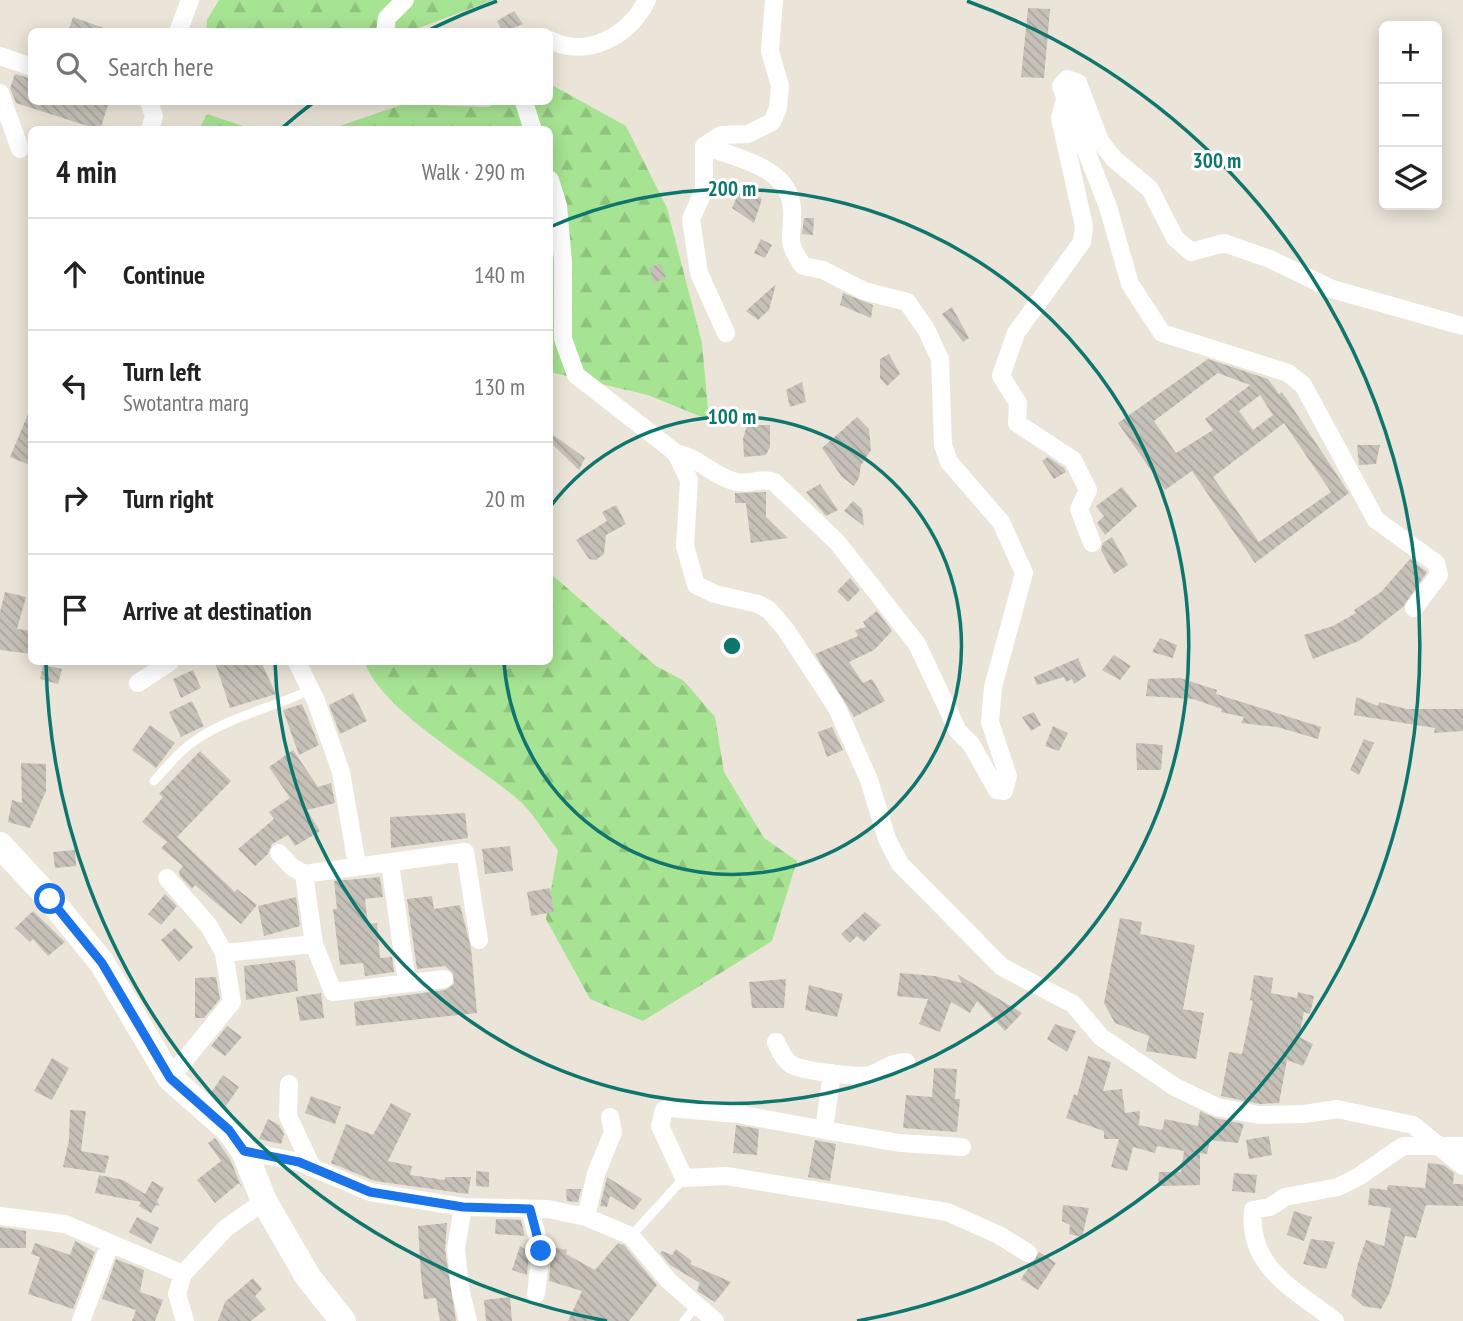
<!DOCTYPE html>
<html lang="en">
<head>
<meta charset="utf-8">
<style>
	body { margin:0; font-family:"PT Sans Narrow",sans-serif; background:#f2f2f2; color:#222 }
	.controls { position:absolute; right:21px; top:21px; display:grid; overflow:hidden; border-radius:10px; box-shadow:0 4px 18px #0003 }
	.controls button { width:63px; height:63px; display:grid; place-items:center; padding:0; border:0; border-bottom:2px solid #e0e0e0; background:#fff; color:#222; font:35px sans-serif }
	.stop { position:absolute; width:21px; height:21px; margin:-16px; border:5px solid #1a73e8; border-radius:50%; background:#fff }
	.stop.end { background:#1a73e8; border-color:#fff; box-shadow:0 2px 7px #0008 }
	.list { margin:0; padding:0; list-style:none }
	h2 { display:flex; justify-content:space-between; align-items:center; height:91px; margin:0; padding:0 28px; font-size:30px }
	h2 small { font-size:23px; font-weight:400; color:#767676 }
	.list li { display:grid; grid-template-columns:46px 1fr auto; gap:21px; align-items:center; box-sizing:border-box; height:112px; padding:0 28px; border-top:2px solid #e0e0e0 }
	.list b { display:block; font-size:26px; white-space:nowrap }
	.list p { margin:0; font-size:23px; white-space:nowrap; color:#767676 }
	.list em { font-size:23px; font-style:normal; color:#767676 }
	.icon { flex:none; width:38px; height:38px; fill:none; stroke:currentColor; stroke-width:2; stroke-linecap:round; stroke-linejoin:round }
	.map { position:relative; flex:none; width:1463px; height:1321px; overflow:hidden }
	.search { position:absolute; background:#fff; box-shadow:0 4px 18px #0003; left:28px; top:28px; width:525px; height:77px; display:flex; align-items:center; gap:18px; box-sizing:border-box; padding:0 24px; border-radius:10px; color:#767676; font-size:26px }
	.panel { position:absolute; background:#fff; box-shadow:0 4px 18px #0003; left:28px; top:126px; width:525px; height:539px; border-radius:10px }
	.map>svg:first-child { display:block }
</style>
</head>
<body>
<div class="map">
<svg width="1463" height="1321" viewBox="0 0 1463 1321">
	<defs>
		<pattern id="forest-firs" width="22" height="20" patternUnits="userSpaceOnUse" patternTransform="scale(1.75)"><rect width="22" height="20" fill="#a6e392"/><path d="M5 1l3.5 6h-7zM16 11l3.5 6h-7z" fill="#8fc37e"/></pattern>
		<pattern id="building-back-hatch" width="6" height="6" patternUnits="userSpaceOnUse" patternTransform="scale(1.75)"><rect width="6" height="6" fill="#c6c1b8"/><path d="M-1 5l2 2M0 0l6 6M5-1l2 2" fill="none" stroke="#aaa69e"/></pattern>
	</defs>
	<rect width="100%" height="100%" fill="#ebe4d8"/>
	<!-- forest -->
	<path fill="url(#forest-firs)" d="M219 0H493L411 31 206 32 207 20Z
		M550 84 626 126 667 208 702 343 709 420 648 395 550 372V130H328L404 104 488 107 497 102H550Z
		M207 114 252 129H199Z
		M550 573 656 666 684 681 715 717 724 772 764 838 797 861 772 941 643 1021 590 999 546 919 558 850C546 835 535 816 522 803 484 768 379 710 365 662H550Z"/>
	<!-- building -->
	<path fill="url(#building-back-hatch)" fill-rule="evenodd" d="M1028 8 1050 9 1044 78 1021 77Z
		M514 11 523 24 503 32 497 21Z
		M73 17 109 30V32H68Z
		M15 74 32 79V102H99L108 105 100 130 16 103 10 88Z
		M742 186 762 199 754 223 732 208Z
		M804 218H814L813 235 802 234Z
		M761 239 772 245 765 258 754 253Z
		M661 264 666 277 653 284 650 267Z
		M776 284 769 310 758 320 746 311Z
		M843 293 873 305 871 318 840 305Z
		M952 307 969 338 963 342 942 314Z
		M889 354 900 374 887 386 880 378V359Z
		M1208 359 1268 379 1279 394 1282 392 1349 493 1255 563 1192 471 1165 490 1118 423ZM1218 373 1250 385 1205 419 1213 430 1176 453 1154 421ZM1260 395 1273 415 1253 430 1239 411ZM1284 423 1331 492 1259 542 1213 477Z
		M802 382 806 402 790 407 786 390Z
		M32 405V466L10 457Z
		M857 417 869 429 871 450 861 465 859 478 854 486 842 477 822 448Z
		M747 425H770V447L766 455 744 457 743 439Z
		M552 434 585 458 579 470 550 442Z
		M1357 445H1380L1376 464 1359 465Z
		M1048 457 1064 468 1066 472 1054 479 1042 461Z
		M820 484 838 510 826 516 806 492Z
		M1122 487 1137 506 1105 535 1097 523 1104 516 1096 506Z
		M766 492V517L788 538 751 543 746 503H735V493Z
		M853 501 862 509 864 526 844 511Z
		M616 505 626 524 606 535 604 554 596 560 589 559 576 540 607 521 602 512Z
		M1112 537 1128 565 1114 574 1101 550 1103 543Z
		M1410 559 1427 572 1403 607 1359 641 1313 659 1304 635 1333 626 1356 613 1354 610 1381 592Z
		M850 578 860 590 848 602 837 591Z
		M5 592 26 597 17 629 32 631V654L0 650V612Z
		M877 611 892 631 874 650 849 662 863 683 872 679 885 701 854 717 815 654 858 636 855 630 866 627 863 622Z
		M1160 638 1177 645 1173 658 1152 652Z
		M1114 655 1131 666 1120 680 1102 670Z
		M1078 658 1086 676 1074 684 1072 679 1066 682 1064 677 1037 685 1034 677Z
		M215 662H261L276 694 230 708Z
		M43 665 62 669 58 684 40 679Z
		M193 670 201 688 181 698 173 679Z
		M1180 678 1217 690 1216 694 1321 727 1318 739 1277 727 1241 723 1244 717 1221 712 1222 709 1193 699 1146 696 1148 679Z
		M353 693 367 721 340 734 329 705Z
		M1356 697 1378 706 1379 702 1407 709H1463V731L1434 733 1435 728 1354 715Z
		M192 701 204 726 181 737 169 712Z
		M302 704 319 745 299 755 283 710Z
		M1034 712 1041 725 1031 731 1022 717Z
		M150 725 175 743 156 768 132 750Z
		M1053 726 1068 733 1059 751 1045 746Z
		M832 727 843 750 827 757 818 732Z
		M1364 739 1374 743 1359 775 1350 770Z
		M1136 743 1163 745 1161 770H1137Z
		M293 750 318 787 331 783 335 803 307 810 320 831 295 846 288 835 272 844 268 854 255 866 238 849 274 819 269 812 290 798 269 767Z
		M200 751 231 781 177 837 235 892 237 889 257 905 241 924 195 885 192 889 180 876 179 871 183 866 161 848 167 842 142 822 163 797 159 794Z
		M21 763 46 764V791L30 828 8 822 12 800 22 803Z
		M465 813 468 838 391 848 390 817Z
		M510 846 513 871 485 874 482 849Z
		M75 850 76 866 55 868 53 852Z
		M380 877 383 897 365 899 368 924 377 923 380 958 392 957 394 972 365 976 363 963 340 965 333 909H337L334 881Z
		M550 888 554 912 531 916 527 892Z
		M165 894 177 906 161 925 148 914Z
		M432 896 434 909 460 905 471 948 477 1013 356 1026 354 1002 445 990 454 984 453 973 445 966 417 969 407 899Z
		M296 897 300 926 264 936 258 906Z
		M33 911 65 942 48 956 33 939 30 942 15 928Z
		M865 912 881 925 864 942 857 936 850 943 841 934Z
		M1120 918 1142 922 1140 934 1195 945 1183 1009 1204 1013 1196 1059 1146 1051 1149 1036 1115 1023 1104 1003Z
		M175 928 193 947 179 962 161 940Z
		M295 960 298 991 246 1000 244 966Z
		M900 973 935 976 962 983 957 974 1022 1013 1005 1031 977 1001 970 1013 951 1002 940 1032 919 1024 928 999 897 996Z
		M1254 975 1273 978 1271 993 1297 998 1298 992 1314 996 1310 1014 1304 1012 1299 1037 1313 1044 1303 1066 1287 1060 1279 1103 1260 1104 1221 1096 1229 1052 1242 1054 1253 1001 1250 1000Z
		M216 977 220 999 204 1018H195V978Z
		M786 979 784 1008H752L749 982Z
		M809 985 843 994 837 1017 805 1010Z
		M321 993 324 1018 300 1021 296 997Z
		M1055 1024 1076 1031 1067 1052 1047 1039Z
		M227 1026 242 1037 225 1056 211 1046Z
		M1088 1056 1111 1062 1103 1091 1122 1089 1125 1113 1140 1111 1139 1125 1162 1130 1165 1119 1198 1126 1200 1111 1215 1118 1244 1124 1238 1143 1210 1140 1207 1154 1200 1153V1185L1158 1186 1159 1172H1181L1184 1151 1157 1146 1155 1153 1133 1147 1127 1171 1111 1167 1119 1139H1104V1131L1066 1118 1074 1094 1077 1096Z
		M52 1058 69 1068 52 1100 34 1091Z
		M934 1068 957 1069 955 1099H960L957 1132 903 1128 906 1095 932 1097Z
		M223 1075 239 1087 226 1106 211 1093Z
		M311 1096 341 1107 335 1124 305 1113Z
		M391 1103 411 1114 388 1161 412 1166 410 1175 445 1180V1177H471L468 1194 375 1181 331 1163 346 1124 373 1135Z
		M70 1110 86 1111 81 1151 109 1156 105 1173 63 1167 69 1140Z
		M268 1119 279 1125 284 1134 281 1144 259 1139Z
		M736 1125 759 1129 757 1155 733 1153Z
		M1269 1136 1272 1155 1249 1159 1246 1140Z
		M215 1138 230 1159 242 1188 239 1183 215 1203 197 1180 221 1161 208 1143Z
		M815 1140 836 1144 830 1181 808 1177Z
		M1428 1163 1444 1165 1454 1173 1453 1184H1463V1206L1426 1205 1416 1238 1405 1236 1390 1292 1381 1309 1363 1306 1351 1296 1358 1263 1366 1240 1384 1246 1391 1208 1368 1205 1370 1188 1387 1190 1388 1185 1425 1188Z
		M476 1171 489 1172V1187L476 1186Z
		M1234 1173 1257 1175 1255 1193 1232 1191Z
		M99 1175 123 1180 145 1194 152 1181 164 1188 157 1201 160 1206 156 1205 151 1213 139 1206 141 1202 95 1193Z
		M607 1177 642 1199 634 1210 610 1196 607 1207 600 1206Z
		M566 1189H581L578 1202 567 1201Z
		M1063 1205 1089 1208 1082 1237 1069 1234 1070 1225 1062 1221Z
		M1294 1211 1312 1217 1304 1241 1287 1235Z
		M137 1217 159 1228 151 1244 129 1232Z
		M496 1219 521 1220 525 1236 495 1234Z
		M447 1223 445 1250 456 1321H440L436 1298 424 1299 421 1275 418 1226Z
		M0 1227 26 1231V1248H0Z
		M1311 1239 1335 1242 1326 1269 1303 1264Z
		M75 1241 95 1252 73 1309 28 1294 40 1257 31 1254 35 1243 70 1255Z
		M618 1243 624 1245 657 1285 629 1321H568L582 1291 549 1281 552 1247 567 1250 566 1254 595 1270Z
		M520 1246 529 1252 527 1275 512 1270Z
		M676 1249 692 1261 690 1264 731 1282 715 1302 697 1291 700 1283 670 1265 660 1253 662 1251 672 1255Z
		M1039 1252 1056 1263 1038 1290 1021 1279Z
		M116 1259 144 1270 140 1292 163 1300 155 1321H132L136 1310 102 1299Z
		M253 1278 262 1289 255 1296 266 1309 251 1321H218L225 1302Z
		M510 1297 512 1321H486L484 1300Z"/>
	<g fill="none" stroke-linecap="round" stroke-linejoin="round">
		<!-- service -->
		<path stroke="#fff" stroke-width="9" d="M154 781C165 769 176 755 189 745 224 718 269 709 308 691L312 696
			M631 1236 684 1178
			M684 1321 697 1305"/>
		<!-- minor -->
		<path stroke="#fff" stroke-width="18" d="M178 32 190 0
			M385 32 387 18 405 0
			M550 40C587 59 629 36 647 0
			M0 56 32 67
			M0 93 20 149
			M524 102 533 130
			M1064 103 1060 118 1084 226 1082 242 1016 333 1001 376 1018 403 1017 423 1073 460 1088 490 1079 509 1092 543
			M150 105 154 116 150 130
			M704 146 721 135 748 134 772 122 778 108 780 86 770 51 774 0
			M550 180 558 206 563 262V339L576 375 676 453 689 480 685 546 696 585 715 594 758 604 769 610 786 630 837 708 869 780 887 839 900 864 1002 967 1073 1004 1101 1037 1175 1087 1217 1107 1259 1115 1304 1114 1337 1109 1413 1125 1463 1166
			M676 453C700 458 712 476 736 482 749 485 760 477 774 482L837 542 917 644 958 731 971 744 997 790 1004 791 1008 776 990 722 993 687 1024 573 1001 522 949 462 943 445 940 359 926 329 907 302 864 291 823 270 803 266C783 237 794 238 792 209 790 167 737 158 704 146V190L691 219 699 273 726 333
			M1414 608 1439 575 1436 563 1376 520 1303 385 1288 373 1162 333 1130 284 1108 207 1061 86 1067 79 1078 83 1100 141 1114 159 1150 189 1175 238 1191 252 1224 243 1270 259 1332 289 1463 326
			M297 662 316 701 341 772 357 865
			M138 683 170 662
			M279 853 292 867 304 874 465 852 479 940
			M390 863 407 983
			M304 874 314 944 333 992 444 979
			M167 878 209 926 224 953
			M776 1042C780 1051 784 1060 792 1065 804 1071 858 1078 870 1075 885 1070 888 1063 906 1062
			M832 1073 824 1130 738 1114 669 1108 664 1110 660 1126 684 1178 726 1176 947 1212 999 1235 1028 1253
			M170 1078 232 1002 224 953 314 944
			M289 1084 288 1116 312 1167
			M824 1130 900 1143 962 1147
			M244 1151 299 1162 370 1192 463 1207 548 1209 586 1217 631 1236 669 1281 715 1321
			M463 1207 456 1249 460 1288 468 1321
			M530 1209 541 1251 536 1294
			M0 1216 65 1224 183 1274 226 1228 264 1201
			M586 1217 596 1174 613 1132 610 1117
			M183 1274 177 1294 185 1321
			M81 1321 110 1244
			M1335 1321C1296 1290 1247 1268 1253 1210L1270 1207 1285 1197 1338 1187 1358 1177 1403 1146H1463"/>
		<!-- secondary -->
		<path stroke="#fff" stroke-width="26" d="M0 845 50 899 102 963 170 1078 229 1130 244 1151 264 1201 308 1277 343 1321"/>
	</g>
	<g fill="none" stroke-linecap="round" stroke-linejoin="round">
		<!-- route -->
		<path stroke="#1a73e8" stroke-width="9" d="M50 899 102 963 170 1078 229 1130 244 1151 299 1162 370 1192 463 1207 530 1209 541 1251"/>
	</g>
	<!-- distance rings -->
	<g fill="none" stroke="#0f766e" stroke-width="3.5">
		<path d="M550 507A229 229 0 1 1 504 662"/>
		<path d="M550 227A457 457 0 1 1 275 662"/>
		<path d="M607 1321A686 686 0 0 1 46 664M282 128A686 686 0 0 1 314 102M431 29A686 686 0 0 1 497 1M967 1A686 686 0 0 1 857 1321"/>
	</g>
	<circle cx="732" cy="646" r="10" fill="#0f766e" stroke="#fff" stroke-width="3.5"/>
	<g font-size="21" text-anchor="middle" font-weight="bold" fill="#0f766e" stroke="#fff" stroke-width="6" stroke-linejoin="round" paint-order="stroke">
		<text x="1217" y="168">300 m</text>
		<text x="732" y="196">200 m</text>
		<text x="732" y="424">100 m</text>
	</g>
</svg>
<div class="controls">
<button>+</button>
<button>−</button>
<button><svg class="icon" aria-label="layers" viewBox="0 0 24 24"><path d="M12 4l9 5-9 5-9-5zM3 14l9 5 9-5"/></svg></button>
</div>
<div class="stop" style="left:50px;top:899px"></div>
<div class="stop end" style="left:541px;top:1251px"></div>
<div class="search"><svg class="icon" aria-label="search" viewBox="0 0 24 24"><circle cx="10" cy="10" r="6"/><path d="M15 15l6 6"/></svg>Search here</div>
<section class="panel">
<h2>4 min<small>Walk · 290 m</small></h2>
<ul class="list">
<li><svg class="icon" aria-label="ahead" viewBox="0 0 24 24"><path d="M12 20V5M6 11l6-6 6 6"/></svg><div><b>Continue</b></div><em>140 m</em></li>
<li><svg class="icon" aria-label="left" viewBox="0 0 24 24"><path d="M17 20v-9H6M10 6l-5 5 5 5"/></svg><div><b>Turn left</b><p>Swotantra marg</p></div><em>130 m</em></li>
<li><svg class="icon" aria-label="right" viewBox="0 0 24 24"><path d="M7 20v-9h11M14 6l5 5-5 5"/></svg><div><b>Turn right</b></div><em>20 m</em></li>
<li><svg class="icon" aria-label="arrive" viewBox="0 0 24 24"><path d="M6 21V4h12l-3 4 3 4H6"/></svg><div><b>Arrive at destination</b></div></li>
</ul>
</section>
</div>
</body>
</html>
